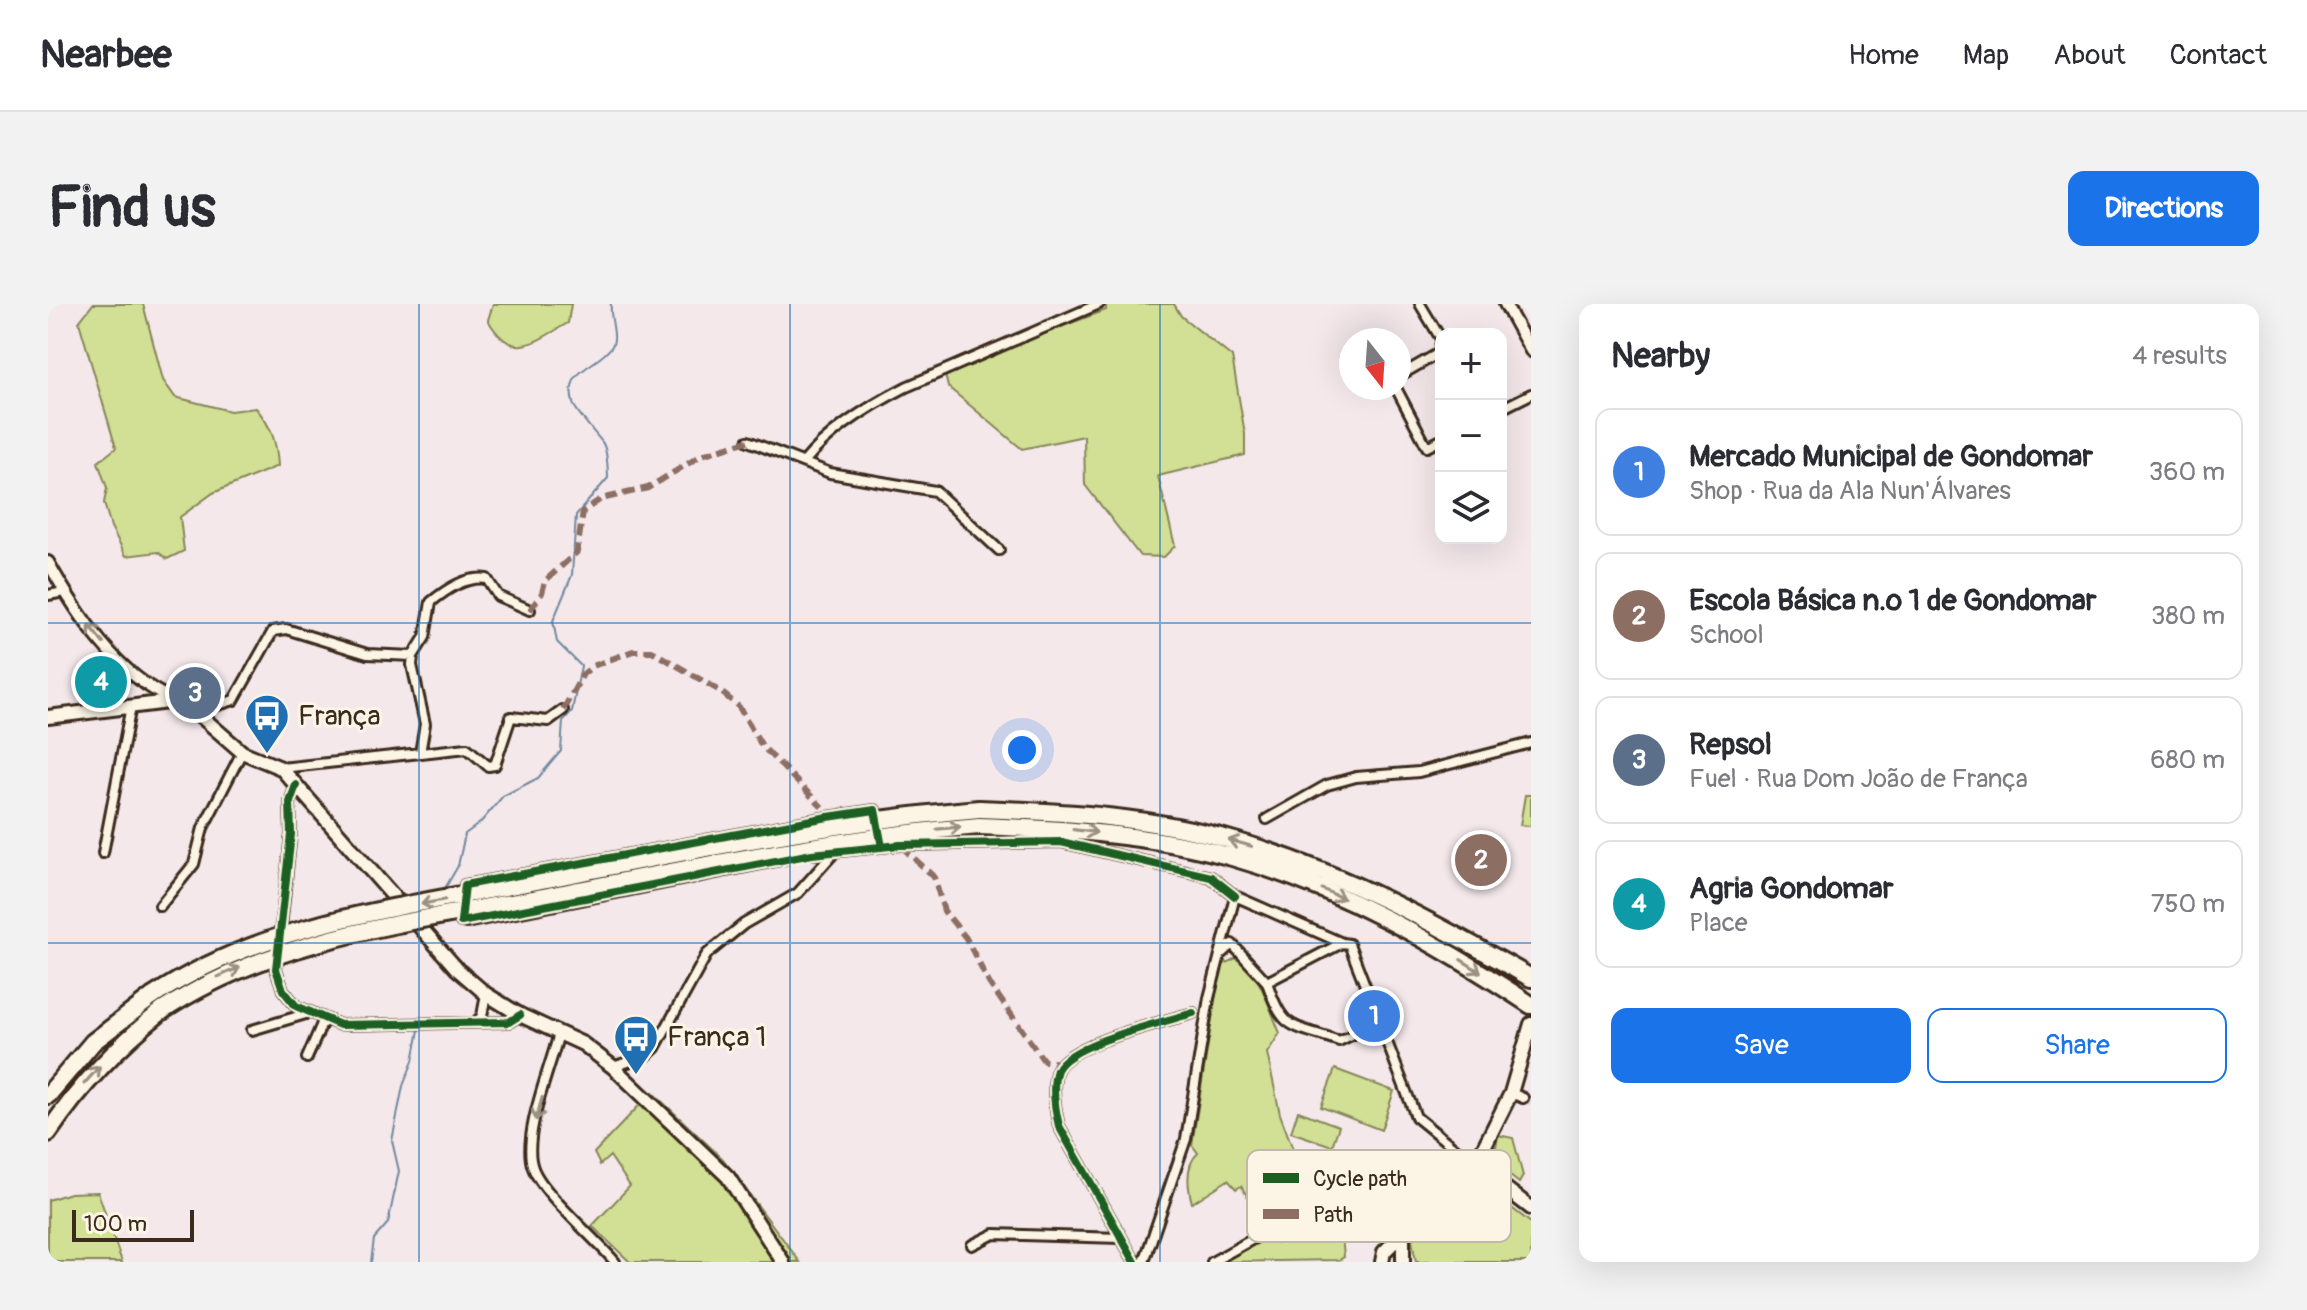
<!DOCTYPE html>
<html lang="en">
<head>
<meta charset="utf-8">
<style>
	body { margin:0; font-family:Pangolin,sans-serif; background:#f2f2f3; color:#2b2b33 }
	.controls { position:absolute; right:24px; top:24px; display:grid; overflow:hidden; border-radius:16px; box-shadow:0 8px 32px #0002 }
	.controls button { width:72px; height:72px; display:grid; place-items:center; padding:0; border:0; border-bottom:2px solid #e1e1e2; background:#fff; color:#2b2b33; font:40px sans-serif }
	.compass { position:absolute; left:1291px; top:24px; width:72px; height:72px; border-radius:50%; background:#fff; box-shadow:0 8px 32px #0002; rotate:163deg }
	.scale { position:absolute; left:24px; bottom:20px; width:122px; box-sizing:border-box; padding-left:8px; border:4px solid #3b2a1e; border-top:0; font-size:22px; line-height:28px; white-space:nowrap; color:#3b2a1e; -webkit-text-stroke:6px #fcf5e5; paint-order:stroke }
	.you { position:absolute; left:974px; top:446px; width:28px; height:28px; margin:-20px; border:6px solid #fff; border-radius:50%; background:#1a73e8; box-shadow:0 0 0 12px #1a73e833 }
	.badge { display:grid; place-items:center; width:52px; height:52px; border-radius:50%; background:#1a73e8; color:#fff; font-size:26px; font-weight:700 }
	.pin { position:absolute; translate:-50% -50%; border:4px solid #fff; box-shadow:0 2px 8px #0006 }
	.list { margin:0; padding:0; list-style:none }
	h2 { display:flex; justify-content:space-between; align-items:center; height:104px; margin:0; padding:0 32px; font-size:34px }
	h2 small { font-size:26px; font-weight:400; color:#7c7c81 }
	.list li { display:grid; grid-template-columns:52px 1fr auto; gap:24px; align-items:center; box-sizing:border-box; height:128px; margin:0 16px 16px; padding:0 16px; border:2px solid #e1e1e2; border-radius:16px }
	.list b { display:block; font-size:30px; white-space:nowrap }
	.list p { margin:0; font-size:26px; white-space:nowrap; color:#7c7c81 }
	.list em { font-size:26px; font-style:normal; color:#7c7c81 }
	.actions { display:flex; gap:16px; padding:24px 32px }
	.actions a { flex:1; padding:18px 0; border:2px solid #1a73e8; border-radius:16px; text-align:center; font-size:28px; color:#1a73e8 }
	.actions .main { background:#1a73e8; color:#fff }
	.icon { flex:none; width:44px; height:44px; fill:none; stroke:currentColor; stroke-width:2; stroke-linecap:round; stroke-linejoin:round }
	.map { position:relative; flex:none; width:1483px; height:958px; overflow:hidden; border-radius:16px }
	header { display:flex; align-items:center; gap:48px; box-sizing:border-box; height:112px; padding:0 40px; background:#fff; border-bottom:2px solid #e1e1e2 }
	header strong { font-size:38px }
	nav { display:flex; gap:44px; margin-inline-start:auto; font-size:28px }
	.intro { display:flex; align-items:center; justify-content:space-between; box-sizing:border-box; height:192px; padding:0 48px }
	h1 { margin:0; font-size:56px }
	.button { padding:20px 36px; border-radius:16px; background:#1a73e8; color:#fff; font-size:28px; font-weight:700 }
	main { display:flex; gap:48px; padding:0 48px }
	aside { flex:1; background:#fff; border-radius:16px; box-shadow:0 8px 32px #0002 }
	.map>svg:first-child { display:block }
</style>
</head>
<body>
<header>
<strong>Nearbee</strong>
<nav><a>Home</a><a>Map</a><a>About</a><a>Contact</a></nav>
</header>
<div class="intro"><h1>Find us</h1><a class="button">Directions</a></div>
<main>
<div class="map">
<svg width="1483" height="958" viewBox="0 0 1483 958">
	<rect width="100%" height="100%" fill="#f4e8eb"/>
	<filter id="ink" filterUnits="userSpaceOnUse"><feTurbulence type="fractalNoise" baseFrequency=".0125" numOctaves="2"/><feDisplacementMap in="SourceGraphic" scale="16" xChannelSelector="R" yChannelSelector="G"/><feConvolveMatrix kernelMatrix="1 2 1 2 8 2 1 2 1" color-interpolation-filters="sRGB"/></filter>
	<g filter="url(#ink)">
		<!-- green -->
		<path fill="#d1e094" stroke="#868559" stroke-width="2" d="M45 0H95L115 76 127 93 182 107 208 104C223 122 229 138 230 162L165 189 132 213 136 247 119 255 110 248 78 252 63 223 56 199 59 184 50 158 68 144 31 18Z
			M445 0H523L520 19C486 38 465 59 440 16Z
			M1058 0H1126L1133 12 1184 53 1197 130V151L1110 172 1127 242 1116 253 1092 252 1037 181 1036 132 974 145 900 83 896 67 1058 6Z
			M1477 491H1483V522L1472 521Z
			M1188 654C1211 663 1222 707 1232 729L1219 749 1232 810 1265 899 1212 913 1193 882 1188 885 1180 876 1144 899C1140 884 1137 861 1150 849L1144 841 1171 671 1174 661Z
			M1287 765 1346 787 1333 826 1273 803Z
			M604 788 675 855 752 958H582L544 922 582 882 562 852 552 861 546 849Z
			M1250 807 1291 822 1284 842 1243 828Z
			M1450 831 1465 834 1475 872 1471 879 1452 864 1448 843Z
			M1430 884 1444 889 1483 919V958H1368L1364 936C1380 913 1400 886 1430 884Z
			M50 888 74 958H0V896L22 889Z
			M1281 929 1294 933 1296 953 1291 956 1172 958C1188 949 1210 931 1229 939Z"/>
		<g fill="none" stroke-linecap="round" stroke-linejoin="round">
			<!-- stream -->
			<path stroke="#71899e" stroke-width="2" d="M396 586 410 562 417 530 432 519 455 492 490 474 513 447 515 417 524 407 533 362 509 338 505 317 524 271 528 211 560 174C560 165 559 144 554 138 548 130 527 107 525 99 516 64 549 64 564 42 570 33 561 12 563 0
				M323 958 326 935 340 919 351 867 344 837 355 782 365 757 371 726"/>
			<!-- minor-tunnel -->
			<path stroke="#cfc2c2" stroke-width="8" stroke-dasharray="8 4" stroke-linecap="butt" d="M1475 794 1483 797"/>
			<!-- minor casing -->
			<g stroke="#3b2a1e" stroke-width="14">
				<path id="minor" d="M1372 0 1393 35
					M1351 72 1391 49 1393 38
					M1348 84 1379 143 1393 136
					M1453 105 1483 90
					M700 137 782 169 887 187 951 246
					M756 158C782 126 821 102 858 83L1051 0
					M0 291 17 288
					M148 408 186 396 225 327 238 325 319 350 365 352
					M372 449 377 420 364 361 365 352 377 333 383 298C399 285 418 272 439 275L450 292 482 306
					M233 464 419 444 440 462 447 461 463 413 500 417 515 406
					M1219 515 1279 481 1308 473 1371 468 1483 439
					M55 549 83 402
					M763 550 852 541 1013 538 1163 573 1187 592
					M416 593 417 581 780 513 827 506 829 518
					M112 602 146 560 155 524 194 448
					M414 607 413 618 418 619 738 555
					M232 632 243 530 242 498 248 481
					M1174 649 1184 640 1219 678
					M230 650 228 665 235 686 248 702 292 721 461 718 472 711
					M1219 678 1294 639 1301 640 1368 813 1421 856
					M1219 678C1235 728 1243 720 1291 737L1331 718
					M428 718 434 712 438 690
					M204 726 261 709
					M511 729C503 762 473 833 485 864 494 889 547 934 567 958
					M259 754 276 715
					M565 763 598 752 607 744 659 650 696 620 750 589 785 550
					M1463 789 1475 794
					M924 941 946 930 1072 934
					M1087 958 1011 822C1007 805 1003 783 1009 766 1021 739 1116 718 1145 709
					M1096 958 1138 835 1161 694 1187 592 1294 639
					M1164 958 1214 930"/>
			</g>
			<!-- tertiary casing -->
			<g stroke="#3b2a1e" stroke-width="16">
				<path id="tertiary" d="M1457 0 1483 47
					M0 258C29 310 69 372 126 396"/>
			</g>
			<!-- secondary casing -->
			<g stroke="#3b2a1e" stroke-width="18">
				<path id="secondary" d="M0 413 128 397 148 408 194 448 233 464 409 665 438 690 472 711 535 740 565 763 680 873 735 958
					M1430 855 1463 789 1483 720
					M1421 864 1440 871 1483 904
					M1355 929V958
					M1334 958 1336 948 1421 864V856L1430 855"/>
			</g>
			<!-- motorway casing -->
			<g stroke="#3b2a1e" stroke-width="22">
				<path id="motorway" d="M931 505C1017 508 1107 513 1190 538 1295 569 1389 620 1483 674
					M931 522C1016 525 1102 530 1184 553 1293 584 1389 639 1483 701
					M0 791 45 738 104 693
					M0 829C32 782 69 742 114 707"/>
			</g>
			<!-- minor -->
			<use href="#minor" stroke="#fcf5e5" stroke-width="8"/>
			<!-- tertiary -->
			<use href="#tertiary" stroke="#fcf5e5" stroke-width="10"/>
			<!-- secondary -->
			<use href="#secondary" stroke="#fcf5e5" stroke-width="12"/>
			<!-- motorway -->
			<use href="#motorway" stroke="#fcf5e5" stroke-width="16"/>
			<!-- motorway-bridge casing -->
			<g stroke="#3b2a1e" stroke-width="22" stroke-linecap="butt">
				<path id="motorway-bridge" d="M104 693C217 617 357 603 489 577 636 548 781 518 931 505
					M114 707C228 631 368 618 500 592 644 564 785 534 931 522"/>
			</g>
			<!-- motorway-bridge -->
			<use href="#motorway-bridge" stroke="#fcf5e5" stroke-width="16"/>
			<!-- quiet -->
			<path stroke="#8d6e63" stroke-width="6" stroke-dasharray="12 6" stroke-linecap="butt" d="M482 306 494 289 497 277 529 248 535 207 553 195 600 184 654 151 700 137
				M515 406 535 370 545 362 585 347H604L672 387 691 403 714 442 774 503
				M853 542 886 573 896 607 918 634 941 679 996 757 1014 759
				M1294 923 1237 936 1214 930 1228 912 1263 904 1283 907 1294 923 1309 931"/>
			<!-- cycleway casing -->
			<g stroke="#fcf5e5" stroke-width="13">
				<path id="cycleway" d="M248 481 242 498 243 530 228 665 235 686 248 702 292 721 461 718 472 711
					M834 543 827 506 780 513 417 581 413 618 764 550 852 541 1013 538 1163 573 1187 592
					M1087 958 1011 822C1007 805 1003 783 1009 766 1021 739 1116 718 1145 709"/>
			</g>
			<!-- cycleway -->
			<use href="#cycleway" stroke="#1b5e20" stroke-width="8"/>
		</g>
		<!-- one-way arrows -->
		<defs><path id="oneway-shaft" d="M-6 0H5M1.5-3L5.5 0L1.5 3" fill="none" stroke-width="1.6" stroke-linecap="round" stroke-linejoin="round" transform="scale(2)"/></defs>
		<g stroke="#9c9082">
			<use href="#oneway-shaft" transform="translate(48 330) rotate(-128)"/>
			<use href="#oneway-shaft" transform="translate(901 524) rotate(-5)"/>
			<use href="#oneway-shaft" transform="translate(1037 527) rotate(7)"/>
			<use href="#oneway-shaft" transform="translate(1192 539) rotate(-164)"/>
			<use href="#oneway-shaft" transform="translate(1285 590) rotate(24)"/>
			<use href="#oneway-shaft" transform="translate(385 598) rotate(169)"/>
			<use href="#oneway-shaft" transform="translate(1423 662) rotate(32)"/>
			<use href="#oneway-shaft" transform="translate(181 668) rotate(-24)"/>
			<use href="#oneway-shaft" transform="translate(44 771) rotate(-48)"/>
			<use href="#oneway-shaft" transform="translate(491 805) rotate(106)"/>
		</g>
	</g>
	<!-- grid -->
	<path fill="none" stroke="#1f6fb2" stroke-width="2" stroke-opacity="0.55" d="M371 0V958M742 0V958M1112 0V958M0 319H1483M0 639H1483"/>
	<!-- icons -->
	<defs>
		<g id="bus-pin" transform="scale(2.3)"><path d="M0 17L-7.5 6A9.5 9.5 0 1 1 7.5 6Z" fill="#1f6fb2" stroke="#fcf5e5"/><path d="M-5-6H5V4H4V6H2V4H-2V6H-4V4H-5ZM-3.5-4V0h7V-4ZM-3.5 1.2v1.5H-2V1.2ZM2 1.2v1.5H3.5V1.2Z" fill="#fff"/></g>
	</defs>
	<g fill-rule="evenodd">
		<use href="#bus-pin" x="219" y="412"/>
		<use href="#bus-pin" x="588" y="733"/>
	</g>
	<g text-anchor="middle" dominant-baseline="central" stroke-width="6" stroke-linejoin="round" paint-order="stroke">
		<!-- poi labels -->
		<g font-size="28" fill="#3b2a1e" stroke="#fcf5e5" text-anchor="start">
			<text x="250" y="412">França</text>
			<text x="619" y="733">França 1</text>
		</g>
	</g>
	<!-- legend -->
	<rect x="1199" y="846" width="264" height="92" rx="12" fill="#fcf5e5" stroke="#c2b8a9" stroke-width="2"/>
	<rect x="1215" y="869" width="36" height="10" fill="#1b5e20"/>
	<rect x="1215" y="905" width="36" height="10" fill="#8d6e63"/>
	<g font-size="22" fill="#3b2a1e">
		<text x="1265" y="882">Cycle path</text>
		<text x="1265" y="918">Path</text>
	</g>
</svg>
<div class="controls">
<button>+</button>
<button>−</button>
<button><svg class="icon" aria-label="layers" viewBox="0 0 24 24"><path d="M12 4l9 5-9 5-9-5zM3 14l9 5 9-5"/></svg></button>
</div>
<svg class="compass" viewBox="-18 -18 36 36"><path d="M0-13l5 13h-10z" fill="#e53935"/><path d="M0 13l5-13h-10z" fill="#7c7c81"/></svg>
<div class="scale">100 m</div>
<div class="you"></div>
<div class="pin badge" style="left:1326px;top:712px;background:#3f7fe0">1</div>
<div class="pin badge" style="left:1433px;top:556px;background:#8d6e63">2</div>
<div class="pin badge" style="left:147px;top:389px;background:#5c6f8a">3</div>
<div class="pin badge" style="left:53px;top:378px;background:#0f9aa8">4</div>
</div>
<aside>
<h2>Nearby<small>4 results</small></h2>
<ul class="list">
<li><span class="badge" style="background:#3f7fe0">1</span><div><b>Mercado Municipal de Gondomar</b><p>Shop · Rua da Ala Nun'Álvares</p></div><em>360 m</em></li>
<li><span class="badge" style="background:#8d6e63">2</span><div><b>Escola Básica n.º 1 de Gondomar</b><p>School</p></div><em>380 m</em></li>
<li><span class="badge" style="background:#5c6f8a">3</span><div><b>Repsol</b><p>Fuel · Rua Dom João de França</p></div><em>680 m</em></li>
<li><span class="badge" style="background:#0f9aa8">4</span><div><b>Agria Gondomar</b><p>Place</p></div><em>750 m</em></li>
</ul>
<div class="actions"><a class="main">Save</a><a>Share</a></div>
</aside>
</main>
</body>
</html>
